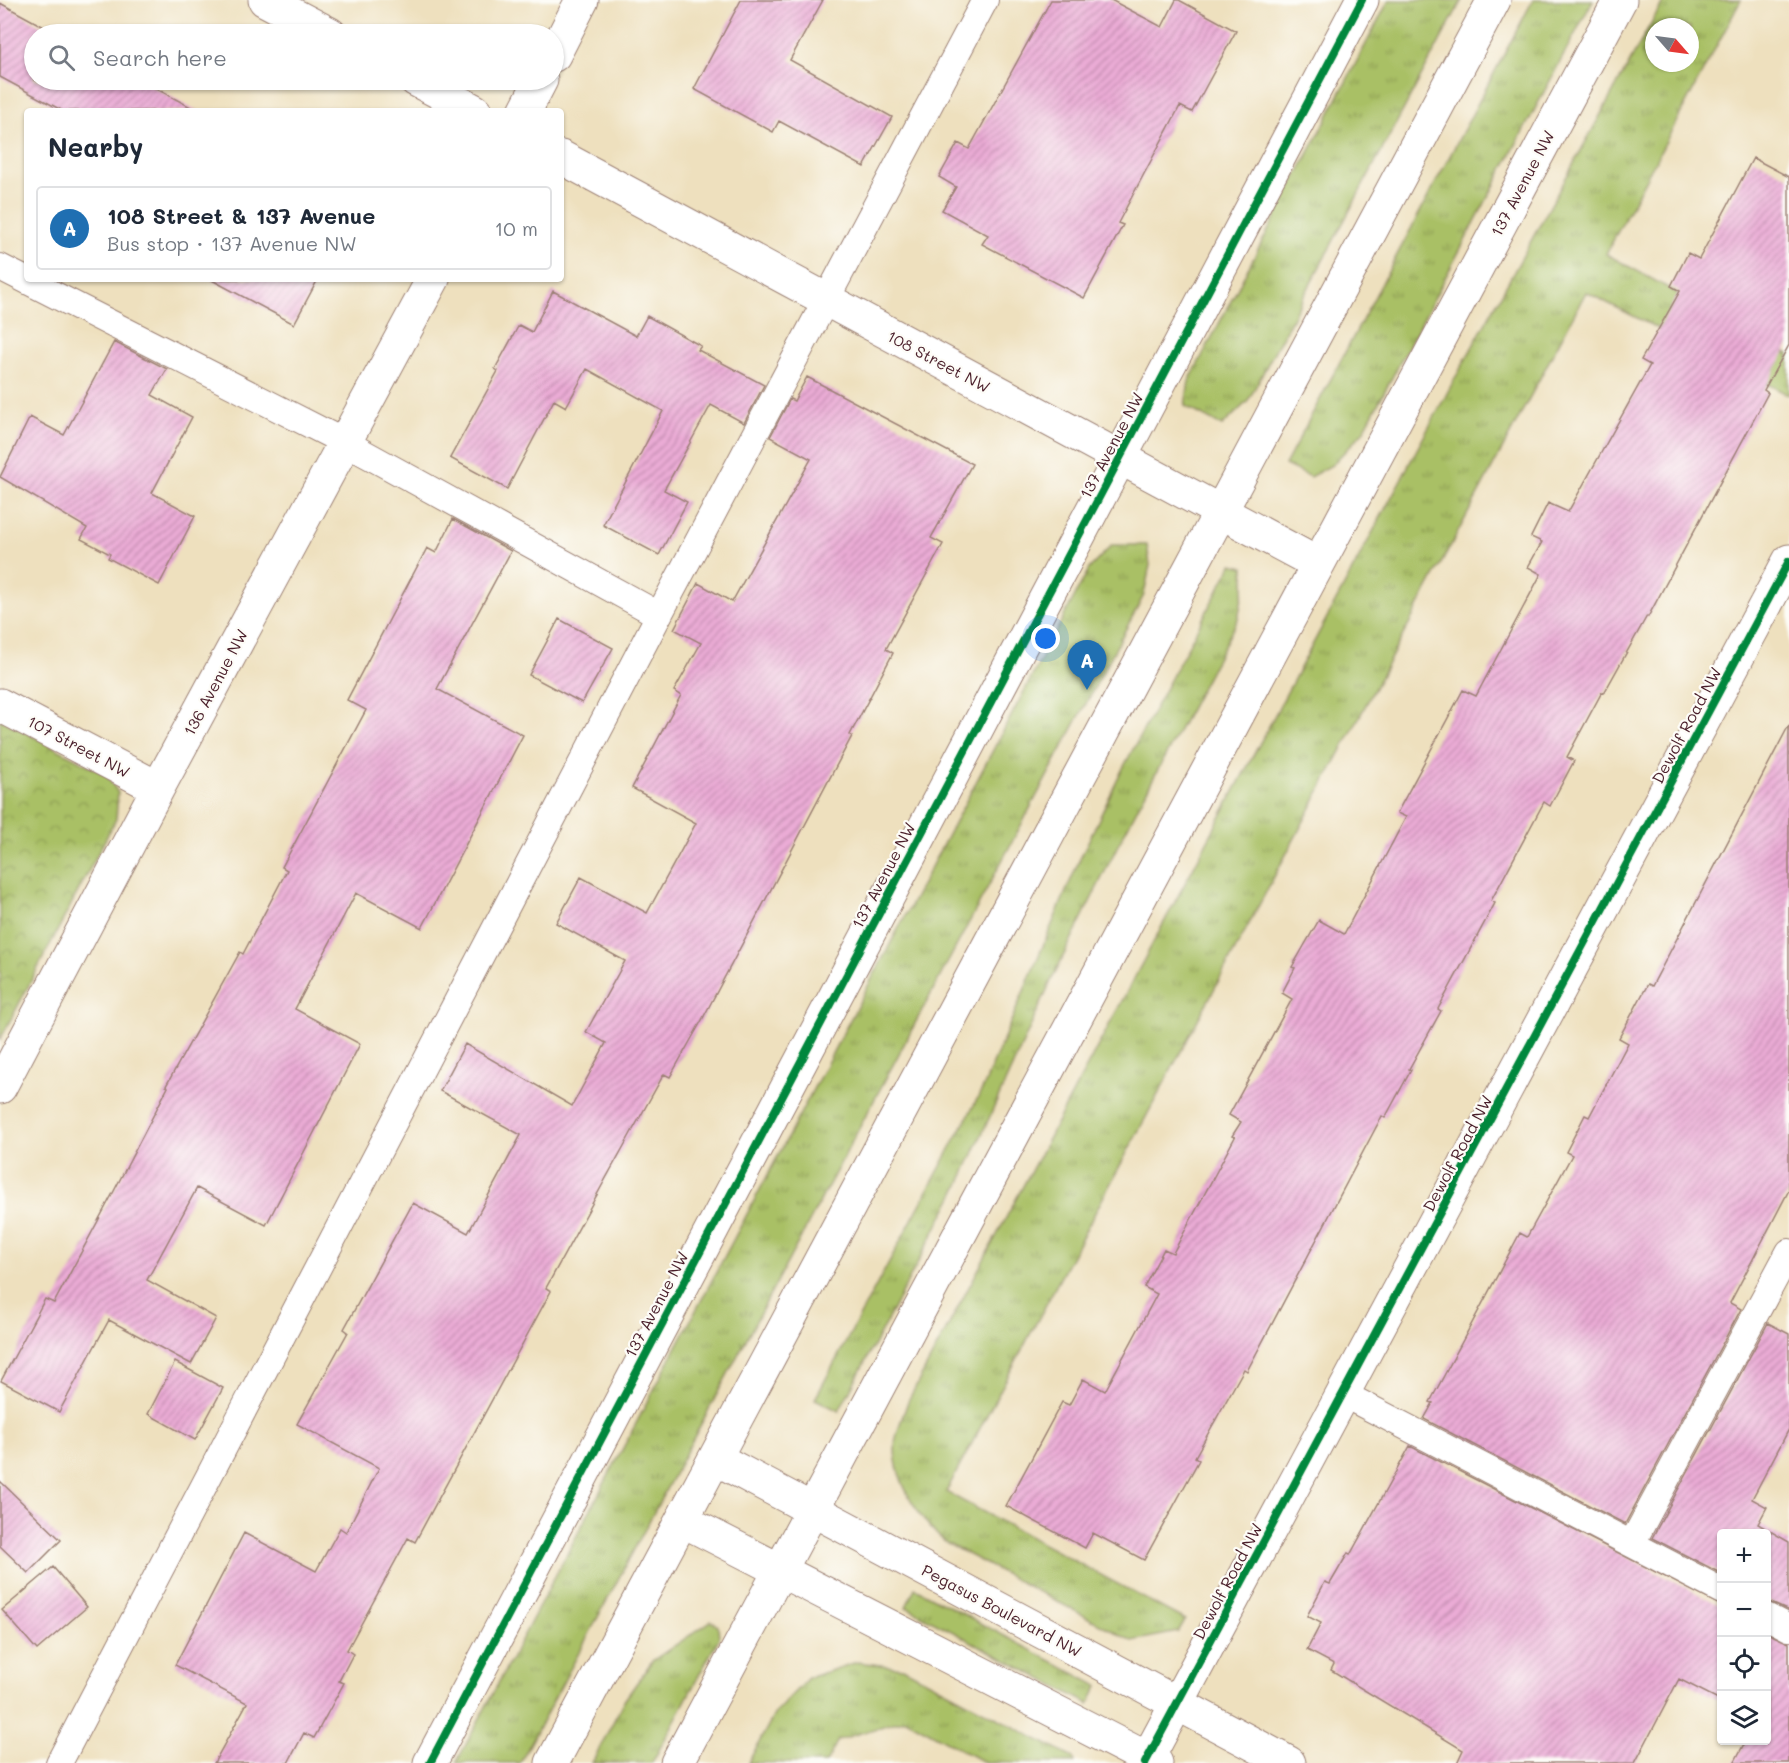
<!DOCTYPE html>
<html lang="en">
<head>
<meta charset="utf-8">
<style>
	body { margin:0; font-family:Mali,sans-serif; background:#f2f2f3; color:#1f2937 }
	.controls { position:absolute; right:18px; bottom:18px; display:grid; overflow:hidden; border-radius:6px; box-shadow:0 2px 4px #0004 }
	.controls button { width:54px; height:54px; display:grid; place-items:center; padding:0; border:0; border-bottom:2px solid #e0e1e3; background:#fff; color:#1f2937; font:30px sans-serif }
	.compass { position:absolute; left:1645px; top:18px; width:54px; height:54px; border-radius:50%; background:#fff; box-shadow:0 2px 4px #0004; rotate:118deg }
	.you { position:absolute; left:1046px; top:639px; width:21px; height:21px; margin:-15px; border:4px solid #fff; border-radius:50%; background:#1a73e8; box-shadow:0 0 0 9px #1a73e833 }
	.badge { display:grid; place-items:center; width:39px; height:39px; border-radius:50%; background:#1f6fb2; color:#fff; font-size:20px; font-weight:700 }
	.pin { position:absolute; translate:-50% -50px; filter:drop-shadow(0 2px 3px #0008) }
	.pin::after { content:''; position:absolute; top:32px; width:21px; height:18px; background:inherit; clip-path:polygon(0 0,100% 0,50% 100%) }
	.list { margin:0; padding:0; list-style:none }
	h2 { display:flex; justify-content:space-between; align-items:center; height:78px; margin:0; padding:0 24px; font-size:26px }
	h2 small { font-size:20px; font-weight:400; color:#747a83 }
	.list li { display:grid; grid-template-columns:39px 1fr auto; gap:18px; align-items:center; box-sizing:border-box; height:84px; margin:0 12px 12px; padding:0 12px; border:2px solid #e0e1e3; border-radius:6px }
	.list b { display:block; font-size:22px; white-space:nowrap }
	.list p { margin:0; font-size:20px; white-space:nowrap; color:#747a83 }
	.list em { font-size:20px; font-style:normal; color:#747a83 }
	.icon { flex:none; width:33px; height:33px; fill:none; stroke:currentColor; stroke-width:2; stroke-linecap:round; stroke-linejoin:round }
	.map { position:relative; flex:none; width:1789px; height:1763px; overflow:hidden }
	.search { position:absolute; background:#fff; box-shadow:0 2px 4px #0004; left:24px; top:24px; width:540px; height:66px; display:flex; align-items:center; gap:15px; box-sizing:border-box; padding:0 21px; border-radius:33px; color:#747a83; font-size:22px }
	.panel { position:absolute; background:#fff; box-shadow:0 2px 4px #0004; left:24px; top:108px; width:540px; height:174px; border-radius:6px }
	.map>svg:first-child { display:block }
</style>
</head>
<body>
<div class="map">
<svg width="1789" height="1763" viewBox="0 0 1789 1763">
	<defs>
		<pattern id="grass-tufts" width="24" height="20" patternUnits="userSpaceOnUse" patternTransform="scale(1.5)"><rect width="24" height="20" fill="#a9c065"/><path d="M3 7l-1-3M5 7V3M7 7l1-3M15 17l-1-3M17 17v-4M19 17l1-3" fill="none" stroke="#8c9b53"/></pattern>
		<pattern id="park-crowns" width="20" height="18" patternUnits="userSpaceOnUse" patternTransform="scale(1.5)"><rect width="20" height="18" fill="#a9c065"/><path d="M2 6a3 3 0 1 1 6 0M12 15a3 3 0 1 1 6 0" fill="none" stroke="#8c9b53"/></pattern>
		<pattern id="building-hatch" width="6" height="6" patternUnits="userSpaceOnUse" patternTransform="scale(1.5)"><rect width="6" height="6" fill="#ebacd6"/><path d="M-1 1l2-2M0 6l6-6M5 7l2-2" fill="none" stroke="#c08bae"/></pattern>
	</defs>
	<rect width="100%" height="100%" fill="#fdfcf7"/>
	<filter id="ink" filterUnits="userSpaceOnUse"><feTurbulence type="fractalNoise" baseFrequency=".0167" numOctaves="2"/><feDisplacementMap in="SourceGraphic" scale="12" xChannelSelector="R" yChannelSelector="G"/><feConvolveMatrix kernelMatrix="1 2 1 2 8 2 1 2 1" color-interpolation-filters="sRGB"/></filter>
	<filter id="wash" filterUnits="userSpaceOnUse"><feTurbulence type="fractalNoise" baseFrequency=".008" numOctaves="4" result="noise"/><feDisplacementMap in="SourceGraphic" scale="24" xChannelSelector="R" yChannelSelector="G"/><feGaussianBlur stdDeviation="1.35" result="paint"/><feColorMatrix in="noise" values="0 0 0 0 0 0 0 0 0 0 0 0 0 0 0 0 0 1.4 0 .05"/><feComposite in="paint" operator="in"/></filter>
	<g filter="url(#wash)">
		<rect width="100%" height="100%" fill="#eee0be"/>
		<!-- grass -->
		<path fill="url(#grass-tufts)" stroke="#7a7048" stroke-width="1.5" fill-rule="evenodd" d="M1389 0H1462L1248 401 1222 426 1185 406 1189 381Z
			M1533 0H1593L1363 432 1332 465 1310 477 1285 465Z
			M1664 0H1741L1606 254 1789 354V395L1586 292 946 1492 1185 1620 1178 1632 1132 1641 946 1543C921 1522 894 1481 895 1446 895 1432 904 1415 908 1401L1453 382ZM1654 27H1690V63H1654Z
			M1112 545H1147L1150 565 1144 595 520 1763H456L1089 569Z
			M1232 564 1244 567V587L1238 619 1118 845 1051 981 959 1185 839 1411 815 1399 982 1090 1078 863 1123 768Z
			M915 1588 1098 1686 1089 1704 906 1607Z
			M711 1621 718 1626 719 1638 652 1763H592L624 1701 652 1661Z
			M857 1662 903 1668 1073 1758 1075 1763H985L906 1719 838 1740 826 1763H748L775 1713 808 1678Z"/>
		<!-- park -->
		<path fill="url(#park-crowns)" stroke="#7a7048" stroke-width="1.5" d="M0 719 107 775 118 793 116 819 0 1040Z"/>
		<g id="blocks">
			<!-- building -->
			<path fill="url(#building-hatch)" d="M741 0H823L790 60 892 117 864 167 779 121 773 132 694 89Z
				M1051 0H1111L1162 27 1176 0H1179L1236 31 1192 112 1180 106 1118 223 1123 225 1084 298 982 244 988 235 942 210 956 187 939 177 958 143 969 149Z
				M0 3 57 34H34V80H140L198 111H63L0 77Z
				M1753 158 1789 177V345L1764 390 1768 393 1648 617 1647 616 1604 693 1602 692 1567 757 1574 761 1550 806 1544 802 1491 901 1495 903 1438 1009 1441 1011 1409 1069 1411 1070 1385 1118 1382 1116 1247 1371 1244 1369 1195 1457 1199 1460 1144 1560 1093 1533 1085 1548 1006 1506 1062 1402 1069 1405 1083 1379 1105 1391 1157 1294 1144 1287 1164 1249 1173 1253 1235 1137 1232 1136 1241 1122 1229 1115 1292 999 1282 993 1295 968 1292 967 1319 920 1344 934 1406 817 1397 813 1463 690 1476 696 1541 574 1528 567 1542 542 1531 537 1548 503 1568 512 1650 365 1641 360 1680 291 1671 286 1688 253 1699 259Z
				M210 279H318L294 324Z
				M553 291 636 336 647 316 701 346 698 350 764 385 744 423 711 405 664 490 687 502 659 555 603 525 663 411 587 369 566 407 554 400 507 489 450 458 498 371 495 369 519 325 532 332Z
				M114 342 167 369 152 395 192 417 152 493 195 516 159 585 108 558 110 554 81 539 87 528 0 477 30 417 64 435Z
				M807 377 972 464 931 538 943 544 886 649 893 653 850 735 852 736 702 1020 670 1077 664 1074 605 1180 546 1288 551 1291 415 1542 408 1538 347 1650 353 1654 339 1681 344 1683 314 1738 304 1733 288 1763H214L247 1703 175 1665 244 1533 316 1571 340 1528 346 1532 379 1468 297 1424 348 1332 344 1329 413 1203 468 1233 521 1135 440 1091 465 1044 572 1106 606 1043 586 1032 625 961 556 923 581 877 647 913 696 823 632 788 681 695 674 691 701 643 674 629 698 583 732 602 811 459 770 437 790 399 794 401Z
				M453 519 511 551 437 689 523 735 422 928 356 893 295 1009 360 1044 266 1225 197 1188 147 1280 216 1318 191 1364 109 1320 59 1412 1 1381 45 1299 54 1303 113 1193 168 1087 166 1086 240 952 243 954 287 870 282 867 366 710 347 700 427 548 436 553Z
				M559 619 613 648 582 703 529 675Z
				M1789 725V1190L1730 1303 1741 1309 1625 1524 1424 1419 1433 1403 1430 1402 1520 1233 1527 1237 1572 1155 1566 1152 1585 1115 1589 1117 1628 1043 1619 1038 1648 984 1652 986Z
				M1768 1323 1789 1334V1429L1752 1499 1767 1507 1758 1524 1789 1542V1611L1767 1601V1533H1722V1574L1652 1538Z
				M175 1362 223 1388 195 1440 148 1414Z
				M1410 1446 1722 1606V1701L1679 1679 1635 1763H1457L1463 1750 1331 1670 1334 1664 1307 1650 1321 1623 1307 1616 1325 1582 1330 1584 1348 1553 1350 1555Z
				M0 1481 61 1540 28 1573 0 1546Z
				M53 1567 87 1607 37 1650 2 1610Z
				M1767 1633 1789 1643V1763H1734L1746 1740H1767Z"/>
		</g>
	</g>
	<g filter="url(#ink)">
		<use href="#blocks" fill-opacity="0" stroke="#9c8074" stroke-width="1.5"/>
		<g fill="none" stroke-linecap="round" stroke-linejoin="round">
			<!-- lane casing -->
			<g stroke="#9c8074" stroke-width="28">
				<path id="lane" d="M0 267 344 442 659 615
					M1343 1394 1722 1591
					M1632 1543 1789 1252
					M1766 1616 1789 1628
					M59 1763 659 615 985 0"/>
			</g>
			<!-- street casing -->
			<g stroke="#9c8074" stroke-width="35">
				<path id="street" d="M0 705 158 788
					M0 1087 158 788 433 279
					M430 1763 1362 0
					M1145 1763 1789 561"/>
			</g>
			<!-- secondary casing -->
			<g stroke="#9c8074" stroke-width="35">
				<path id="secondary" d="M265 0 330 34
					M554 55 582 0
					M416 80 475 111
					M525 111 541 80
					M561 157 1318 564
					M715 1458 1289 1763
					M682 1520 1156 1763
					M552 1763 1494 0
					M677 1763 1620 0"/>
			</g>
			<!-- lane -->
			<use href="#lane" stroke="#fff" stroke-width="26"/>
			<!-- street -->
			<use href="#street" stroke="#fff" stroke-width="33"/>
			<!-- secondary -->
			<use href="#secondary" stroke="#fff" stroke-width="33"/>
			<!-- cycleway casing -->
			<g stroke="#fdfcf7" stroke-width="11">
				<path id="cycleway" d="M430 1763 1362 0
					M1145 1763 1789 561"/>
			</g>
			<!-- cycleway -->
			<use href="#cycleway" stroke="#00873e" stroke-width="8"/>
		</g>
	</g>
	<g text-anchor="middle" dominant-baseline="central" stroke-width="4.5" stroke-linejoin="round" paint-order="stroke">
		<!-- street labels -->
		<g font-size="16" fill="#4a1f2b" stroke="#fdfcf7">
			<text transform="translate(1522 183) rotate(-62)">137 Avenue NW</text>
			<text transform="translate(939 361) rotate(28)">108 Street NW</text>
			<text transform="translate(1111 445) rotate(-62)">137 Avenue NW</text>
			<text transform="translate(215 682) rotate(-62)">136 Avenue NW</text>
			<text transform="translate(1686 725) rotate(-62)">Dewolf Road NW</text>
			<text transform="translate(79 746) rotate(28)">107 Street NW</text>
			<text transform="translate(883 875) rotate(-62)">137 Avenue NW</text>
			<text transform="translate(1457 1153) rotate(-62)">Dewolf Road NW</text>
			<text transform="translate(656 1304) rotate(-62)">137 Avenue NW</text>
			<text transform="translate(1227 1581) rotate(-62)">Dewolf Road NW</text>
			<text transform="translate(1002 1610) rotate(28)">Pegasus Boulevard NW</text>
		</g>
	</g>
</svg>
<div class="controls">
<button>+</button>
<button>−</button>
<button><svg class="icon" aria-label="locate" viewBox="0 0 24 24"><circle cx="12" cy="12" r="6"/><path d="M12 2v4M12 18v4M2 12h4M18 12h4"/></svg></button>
<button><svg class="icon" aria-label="layers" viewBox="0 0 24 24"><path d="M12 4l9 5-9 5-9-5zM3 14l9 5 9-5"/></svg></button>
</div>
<svg class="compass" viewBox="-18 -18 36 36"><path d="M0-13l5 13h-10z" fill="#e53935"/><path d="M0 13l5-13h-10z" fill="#747a83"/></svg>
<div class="you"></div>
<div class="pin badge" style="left:1087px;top:690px">A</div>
<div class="search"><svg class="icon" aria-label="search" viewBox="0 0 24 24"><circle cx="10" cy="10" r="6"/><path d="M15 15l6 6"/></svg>Search here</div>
<section class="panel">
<h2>Nearby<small></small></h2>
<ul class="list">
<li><span class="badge">A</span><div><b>108 Street &amp; 137 Avenue</b><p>Bus stop · 137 Avenue NW</p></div><em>10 m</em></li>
</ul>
</section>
</div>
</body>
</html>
